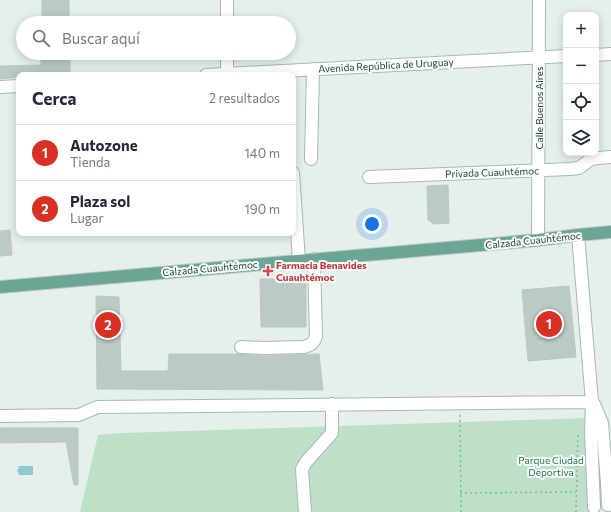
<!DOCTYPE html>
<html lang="es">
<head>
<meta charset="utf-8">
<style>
	body { margin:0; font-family:Commissioner,sans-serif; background:#f2f2f3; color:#1f2937 }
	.controls { position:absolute; right:12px; top:12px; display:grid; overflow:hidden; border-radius:8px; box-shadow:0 2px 10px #0003 }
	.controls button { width:36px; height:36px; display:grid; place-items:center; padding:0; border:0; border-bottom:1px solid #e0e1e3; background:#fff; color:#1f2937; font:20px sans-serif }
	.you { position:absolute; left:372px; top:224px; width:14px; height:14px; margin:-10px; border:3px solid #fff; border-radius:50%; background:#1a73e8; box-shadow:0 0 0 6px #1a73e833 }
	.badge { display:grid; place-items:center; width:26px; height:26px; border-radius:50%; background:#d93025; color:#fff; font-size:13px; font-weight:700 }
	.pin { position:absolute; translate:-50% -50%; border:2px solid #fff; box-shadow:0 1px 4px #0006 }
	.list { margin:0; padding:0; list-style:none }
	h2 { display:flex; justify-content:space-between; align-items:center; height:52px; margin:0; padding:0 16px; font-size:17px }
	h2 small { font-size:13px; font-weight:400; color:#747a83 }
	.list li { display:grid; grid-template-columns:26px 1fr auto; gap:12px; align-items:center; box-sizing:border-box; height:56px; padding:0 16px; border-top:1px solid #e0e1e3 }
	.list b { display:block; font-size:15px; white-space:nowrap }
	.list p { margin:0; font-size:13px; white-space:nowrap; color:#747a83 }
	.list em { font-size:13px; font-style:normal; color:#747a83 }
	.icon { flex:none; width:22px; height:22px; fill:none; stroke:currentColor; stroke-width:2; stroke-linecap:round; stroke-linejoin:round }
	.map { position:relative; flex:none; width:611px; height:512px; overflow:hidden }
	.search { position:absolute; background:#fff; box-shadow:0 2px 10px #0003; left:16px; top:16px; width:280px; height:44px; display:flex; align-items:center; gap:10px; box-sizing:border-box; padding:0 14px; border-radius:22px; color:#747a83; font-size:15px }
	.panel { position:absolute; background:#fff; box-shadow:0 2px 10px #0003; left:16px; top:72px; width:280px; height:164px; border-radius:8px }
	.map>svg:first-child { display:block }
</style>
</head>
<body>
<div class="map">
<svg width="611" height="512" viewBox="0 0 611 512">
	<rect width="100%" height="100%" fill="#e6efeb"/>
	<!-- green -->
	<path fill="#bfe0c8" d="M589 418 598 443 596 512H80L98 435 122 433Z"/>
	<!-- water -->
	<path fill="#8ec9d4" d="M18 466H33V475H19L17 470 19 468Z"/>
	<!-- building -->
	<path fill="#bbcac4" stroke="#b8c9c2" d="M42 0H69V23H42Z
		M41 53H70V74L53 75H19V77L0 79V66L41 65Z
		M448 185 449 223 434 224 428 220 427 186Z
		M10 230 12 255 0 256V231Z
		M260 279H306V327H261Z
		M569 286 576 357 528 361 522 290Z
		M96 296 119 297 121 371H168L169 354H238L264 356 319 354 323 390 97 389Z
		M0 428H78V485H74L66 442 0 443Z"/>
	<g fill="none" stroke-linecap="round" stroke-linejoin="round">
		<!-- minor casing -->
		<g stroke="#a8b8b2" stroke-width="14">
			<path id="minor" d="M227 0V23
				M227 53V75
				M596 55 611 54
				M206 75 566 56
				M0 87 19 86
				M311 159 313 69
				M293 173 299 261
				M369 177 570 169 579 168 591 159 598 158 611 157
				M578 235 592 402 591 432 594 507
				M538 240 539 0
				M241 347 264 348 304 347C311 345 314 343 316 336L314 259
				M594 404 602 423 607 482 608 505
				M0 416 78 415C86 413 91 409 98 407L592 402
				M305 512 302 469 306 462 332 433V404"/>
		</g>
		<!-- major casing -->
		<g stroke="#c2cac8" stroke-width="14">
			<path id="major" d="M0 287 538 240 578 235 611 232"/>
		</g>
		<!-- path -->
		<path stroke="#86b3a5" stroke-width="1.5" stroke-dasharray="2 3" stroke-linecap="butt" d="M460 415 461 512
			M460 493 576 492
			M576 512 578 432"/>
		<!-- minor -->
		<use href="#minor" stroke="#fff" stroke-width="12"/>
		<!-- major -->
		<use href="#major" stroke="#6aa596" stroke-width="12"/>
	</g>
	<!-- markers -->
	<path fill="#e0444e" stroke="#f7fbf9" stroke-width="1.5" d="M266 265h4v4h4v4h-4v4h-4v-4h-4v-4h4z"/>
	<g text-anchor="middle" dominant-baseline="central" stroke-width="4" stroke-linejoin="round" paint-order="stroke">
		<!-- street labels -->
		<g font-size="10" fill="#24423a" stroke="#f7fbf9">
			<text transform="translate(386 65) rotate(-3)">Avenida República de Uruguay</text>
			<text transform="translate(539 108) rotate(-90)">Calle Buenos Aires</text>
			<text transform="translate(492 172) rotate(-2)">Privada Cuauhtémoc</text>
			<text transform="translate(533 240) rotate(-6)">Calzada Cuauhtémoc</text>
			<text transform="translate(210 268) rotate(-5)">Calzada Cuauhtémoc</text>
		</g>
		<!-- health labels -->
		<g font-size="10" font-weight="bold" fill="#be3a42" stroke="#f7fbf9" text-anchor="start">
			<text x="276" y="265">Farmacia Benavides<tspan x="276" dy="12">Cuauhtémoc</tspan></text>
		</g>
		<!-- park labels -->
		<g font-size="10" fill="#2d7a4b" stroke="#f7fbf9">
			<text x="551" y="460">Parque Ciudad<tspan x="551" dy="12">Deportiva</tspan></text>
		</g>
	</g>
</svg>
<div class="controls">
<button>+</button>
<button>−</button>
<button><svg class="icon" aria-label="locate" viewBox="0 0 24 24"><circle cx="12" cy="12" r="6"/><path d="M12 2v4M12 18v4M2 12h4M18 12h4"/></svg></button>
<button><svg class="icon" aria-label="layers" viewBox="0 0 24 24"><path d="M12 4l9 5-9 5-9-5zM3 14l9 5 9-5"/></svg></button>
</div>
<div class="you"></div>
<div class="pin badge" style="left:549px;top:324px">1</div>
<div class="pin badge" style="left:108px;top:325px">2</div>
<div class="search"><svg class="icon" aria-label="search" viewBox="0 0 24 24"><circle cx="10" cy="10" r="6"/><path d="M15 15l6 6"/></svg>Buscar aquí</div>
<section class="panel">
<h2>Cerca<small>2 resultados</small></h2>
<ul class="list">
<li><span class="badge">1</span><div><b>Autozone</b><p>Tienda</p></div><em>140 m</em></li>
<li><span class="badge">2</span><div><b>Plaza sol</b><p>Lugar</p></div><em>190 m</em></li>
</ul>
</section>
</div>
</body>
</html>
